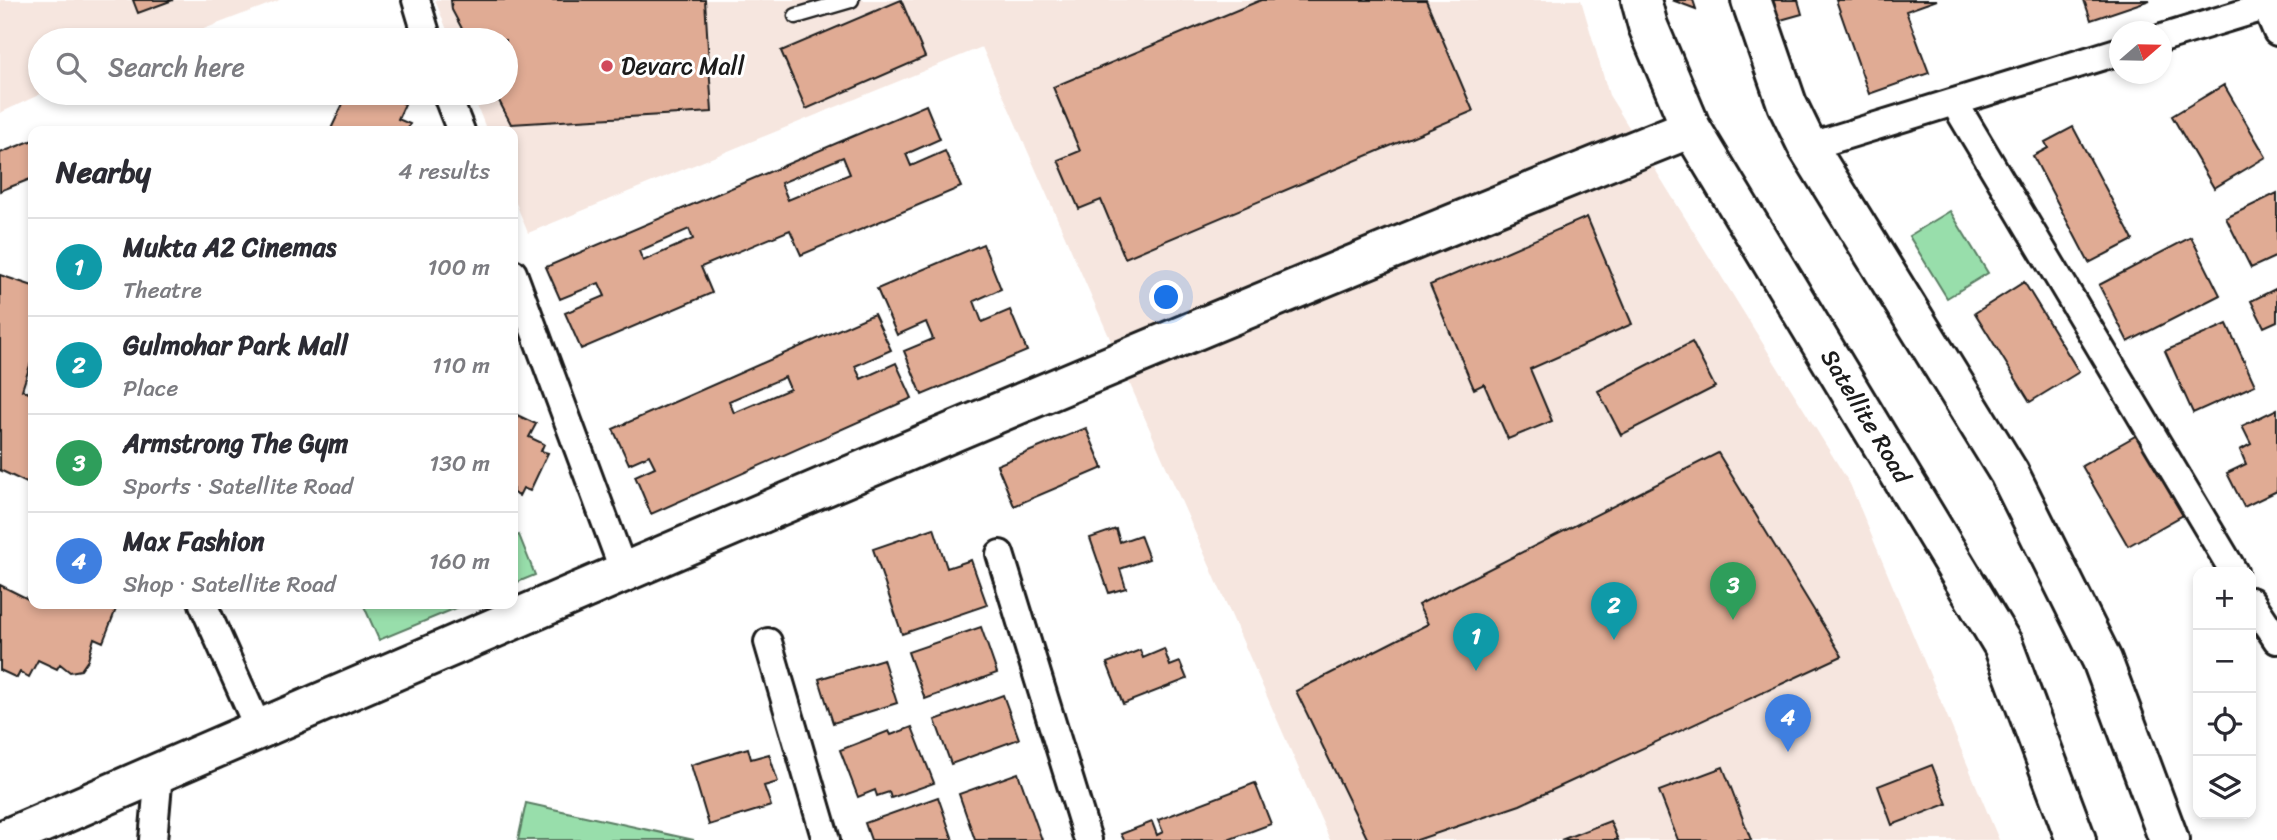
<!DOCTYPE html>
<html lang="en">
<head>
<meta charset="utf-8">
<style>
	body { margin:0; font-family:Sriracha,sans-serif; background:#f7f7f7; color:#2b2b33 }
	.controls { position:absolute; right:21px; bottom:21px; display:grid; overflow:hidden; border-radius:14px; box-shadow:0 4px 10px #0003 }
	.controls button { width:63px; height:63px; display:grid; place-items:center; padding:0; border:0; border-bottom:2px solid #e1e1e2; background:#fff; color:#2b2b33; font:35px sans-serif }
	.compass { position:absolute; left:2109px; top:21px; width:63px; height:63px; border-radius:50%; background:#fff; box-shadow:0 4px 10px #0003; rotate:70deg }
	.you { position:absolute; left:1167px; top:298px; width:24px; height:24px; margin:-18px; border:5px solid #fff; border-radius:50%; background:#1a73e8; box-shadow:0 0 0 10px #1a73e833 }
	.badge { display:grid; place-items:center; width:46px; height:46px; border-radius:50%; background:#d1495b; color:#fff; font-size:23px; font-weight:700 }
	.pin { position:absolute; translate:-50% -58px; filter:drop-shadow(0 2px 4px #0008) }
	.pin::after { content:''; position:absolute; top:37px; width:24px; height:21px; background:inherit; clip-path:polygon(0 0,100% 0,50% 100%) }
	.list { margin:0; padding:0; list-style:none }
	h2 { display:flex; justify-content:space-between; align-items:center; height:91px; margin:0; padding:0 28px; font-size:30px }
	h2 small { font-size:23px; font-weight:400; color:#7c7c81 }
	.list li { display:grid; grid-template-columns:46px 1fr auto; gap:21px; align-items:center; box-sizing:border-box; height:98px; padding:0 28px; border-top:2px solid #e1e1e2 }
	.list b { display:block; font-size:26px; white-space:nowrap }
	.list p { margin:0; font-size:23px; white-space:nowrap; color:#7c7c81 }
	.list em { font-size:23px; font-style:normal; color:#7c7c81 }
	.icon { flex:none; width:38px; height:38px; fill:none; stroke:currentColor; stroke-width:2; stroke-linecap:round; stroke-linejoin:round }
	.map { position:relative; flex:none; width:2277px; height:840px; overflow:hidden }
	.search { position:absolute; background:#fff; box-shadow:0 4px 10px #0003; left:28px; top:28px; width:490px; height:77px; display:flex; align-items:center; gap:18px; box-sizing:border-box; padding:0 24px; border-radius:38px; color:#7c7c81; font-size:26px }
	.panel { position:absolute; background:#fff; box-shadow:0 4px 10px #0003; left:28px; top:126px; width:490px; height:483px; border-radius:14px }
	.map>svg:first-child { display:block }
</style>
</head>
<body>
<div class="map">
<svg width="2277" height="840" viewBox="0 0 2277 840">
	<rect width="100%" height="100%" fill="#fff"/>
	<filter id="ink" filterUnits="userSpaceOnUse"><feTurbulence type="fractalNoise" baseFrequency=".0143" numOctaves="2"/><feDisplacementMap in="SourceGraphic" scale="14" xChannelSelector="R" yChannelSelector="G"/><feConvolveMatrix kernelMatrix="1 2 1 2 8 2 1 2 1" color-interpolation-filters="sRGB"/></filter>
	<g filter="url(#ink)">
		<!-- built -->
		<path fill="#f6e6df" d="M0 0H280L175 40H40V93H43L0 113Z
			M435 0H1581L1609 95 1850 484 1999 840H1330L982 47 528 233 513 196V131H487L472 93H506V40H451Z"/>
		<!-- green -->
		<path fill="#98deab" stroke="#5a7d64" stroke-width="2" d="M1950 211 1988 273 1947 298 1909 236Z
			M519 535 535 575 513 584V537Z
			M363 604H466L379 640Z
			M526 803 694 840H518Z"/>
		<!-- building -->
		<path fill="#e0ab94" stroke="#1c1c1c" stroke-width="2" fill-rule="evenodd" d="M133 0H173L138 13Z
			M451 0H705L712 112 511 124 495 93H506V40H468L452 10Z
			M901 0 925 57 806 109 781 51Z
			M1261 0H1426L1473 111 1125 258 1101 200 1079 209 1058 160 1080 151 1053 87Z
			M1672 0H1693L1696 9Z
			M1770 0H1798L1802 14 1777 21Z
			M1836 0H1937L1906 11 1929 73 1869 94Z
			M2084 0H2150L2091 20Z
			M2224 85 2266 157 2214 188 2172 116Z
			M348 93 360 99 363 93H381L405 104 398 119 410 124 407 131H330Z
			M926 105 940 139 906 154 911 166 945 151 961 187 801 255 790 230 701 267 712 293 581 349 565 313 605 296 599 283 560 299 546 267ZM843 157 850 174 788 200 781 183ZM689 229 693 239 643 261 639 251Z
			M2073 127 2133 240 2089 263 2033 156 2048 148 2045 142Z
			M33 140V178L0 191V153Z
			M2277 193V256L2251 268 2226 218Z
			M1587 217 1632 324 1530 369 1552 421 1508 439 1484 384 1474 389 1430 285Z
			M2191 237 2220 295 2128 342 2099 285Z
			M983 244 1001 289 974 301 982 322 1010 310 1027 351 922 395 904 351 933 339 926 322 897 335 877 289Z
			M0 275 33 286V356L22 390 33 395V486L0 470Z
			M2024 282 2079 372 2030 402 1975 313Z
			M2277 288V321L2264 327 2251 301Z
			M874 314 891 350 855 366 861 379 896 363 912 398 651 514 635 476 655 467 649 455 629 464 613 429ZM785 377 790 389 734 413 729 401Z
			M2227 324 2255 385 2193 413 2165 351Z
			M1692 342 1715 387 1621 435 1598 391Z
			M2277 409V491L2244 507 2227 473 2246 464 2240 450 2251 444 2242 426Z
			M513 413 536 424 529 437 544 444 541 451 548 453 530 491 523 488 519 496 513 493Z
			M1086 428 1103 468 1014 506 997 465Z
			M2137 435 2183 515 2128 546 2082 466Z
			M1718 453 1842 656 1520 805 1417 840H1368L1296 691 1428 624 1418 605Z
			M934 528 947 568 971 560 987 605 902 634 873 549Z
			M1116 529 1120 542 1140 535 1149 559 1120 569 1126 588 1109 593 1090 538Z
			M0 585 44 607 45 604H118L103 642 94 638 88 660 81 670 70 672 60 664 57 669 38 660 29 677 20 672 17 678 0 670Z
			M981 627 997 673 925 699 908 652Z
			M1164 649 1170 666 1180 662 1187 679 1123 704 1107 663 1140 650 1143 658Z
			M883 659 897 703 833 723 819 679Z
			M1003 695 1019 739 951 764 935 720Z
			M912 727 934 783 891 798 889 792 877 796 875 790 858 797 840 750 889 731 891 735Z
			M748 748 751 759 769 754 778 782 764 786 771 806 709 825 691 765Z
			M1932 765 1947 804 1892 825 1878 786Z
			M1723 767 1751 840H1678L1659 791Z
			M1018 773 1042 840H975L959 794Z
			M1255 783 1271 824 1228 840H1124L1121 834 1152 822 1157 835 1163 832 1158 820Z
			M938 797 953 840H871L865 823Z
			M1610 821 1618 840H1561Z"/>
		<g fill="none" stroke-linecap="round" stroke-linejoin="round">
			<!-- lane casing -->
			<g stroke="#1c1c1c" stroke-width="19">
				<path id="lane" d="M796 16 851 0"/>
			</g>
			<!-- street casing -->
			<g stroke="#1c1c1c" stroke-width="32">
				<path id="street" d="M416 0 428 40
					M2266 6 2277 32
					M2162 38 2277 3
					M446 93 461 131
					M1954 102 2234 572
					M1808 147 2120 51
					M513 273 624 572
					M1000 554 1088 840
					M2251 601 2277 640
					M203 604 259 730
					M768 642 826 840
					M153 840 159 773"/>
			</g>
			<!-- secondary casing -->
			<g stroke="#1c1c1c" stroke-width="44">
				<path id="secondary" d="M1641 0 1648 26 1691 128 2003 645 2076 840
					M1751 0 1787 104 1808 147 2009 473 2102 660 2169 840
					M3 840C563 598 1124 354 1691 128"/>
			</g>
			<!-- lane -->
			<use href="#lane" stroke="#fff" stroke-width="14"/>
			<!-- street -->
			<use href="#street" stroke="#fff" stroke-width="26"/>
			<!-- secondary -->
			<use href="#secondary" stroke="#fff" stroke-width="38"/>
		</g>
	</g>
	<!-- markers -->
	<circle fill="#d1495b" stroke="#fff" stroke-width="2.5" cx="607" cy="66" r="7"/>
	<g text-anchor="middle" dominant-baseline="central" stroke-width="6" stroke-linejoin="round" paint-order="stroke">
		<!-- poi labels -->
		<g font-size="24" fill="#1c1c1c" stroke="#fff" text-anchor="start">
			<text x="621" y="66">Devarc Mall</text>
		</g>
		<!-- street labels -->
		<g font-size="24" fill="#1c1c1c" stroke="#fff">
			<text transform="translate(1866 416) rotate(59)">Satellite Road</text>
		</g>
	</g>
</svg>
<div class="controls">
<button>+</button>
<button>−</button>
<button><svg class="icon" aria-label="locate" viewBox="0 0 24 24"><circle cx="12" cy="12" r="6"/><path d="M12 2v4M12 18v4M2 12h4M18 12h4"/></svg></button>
<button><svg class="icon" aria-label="layers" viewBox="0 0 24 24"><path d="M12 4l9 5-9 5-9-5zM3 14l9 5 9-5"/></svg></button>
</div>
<svg class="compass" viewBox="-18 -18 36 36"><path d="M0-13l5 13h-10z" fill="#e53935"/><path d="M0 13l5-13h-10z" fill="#7c7c81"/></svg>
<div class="you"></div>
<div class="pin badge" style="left:1476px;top:671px;background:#0f9aa8">1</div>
<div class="pin badge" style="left:1614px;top:640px;background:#0f9aa8">2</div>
<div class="pin badge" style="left:1733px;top:620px;background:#2e9e5b">3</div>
<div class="pin badge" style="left:1788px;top:752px;background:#3f7fe0">4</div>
<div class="search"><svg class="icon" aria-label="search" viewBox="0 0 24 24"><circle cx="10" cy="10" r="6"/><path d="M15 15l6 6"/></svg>Search here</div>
<section class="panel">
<h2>Nearby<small>4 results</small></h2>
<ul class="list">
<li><span class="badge" style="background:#0f9aa8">1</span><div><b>Mukta A2 Cinemas</b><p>Theatre</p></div><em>100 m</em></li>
<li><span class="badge" style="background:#0f9aa8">2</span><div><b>Gulmohar Park Mall</b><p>Place</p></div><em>110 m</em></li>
<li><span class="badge" style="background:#2e9e5b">3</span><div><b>Armstrong The Gym</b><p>Sports · Satellite Road</p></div><em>130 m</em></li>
<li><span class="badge" style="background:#3f7fe0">4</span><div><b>Max Fashion</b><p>Shop · Satellite Road</p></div><em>160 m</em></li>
</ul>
</section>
</div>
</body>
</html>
